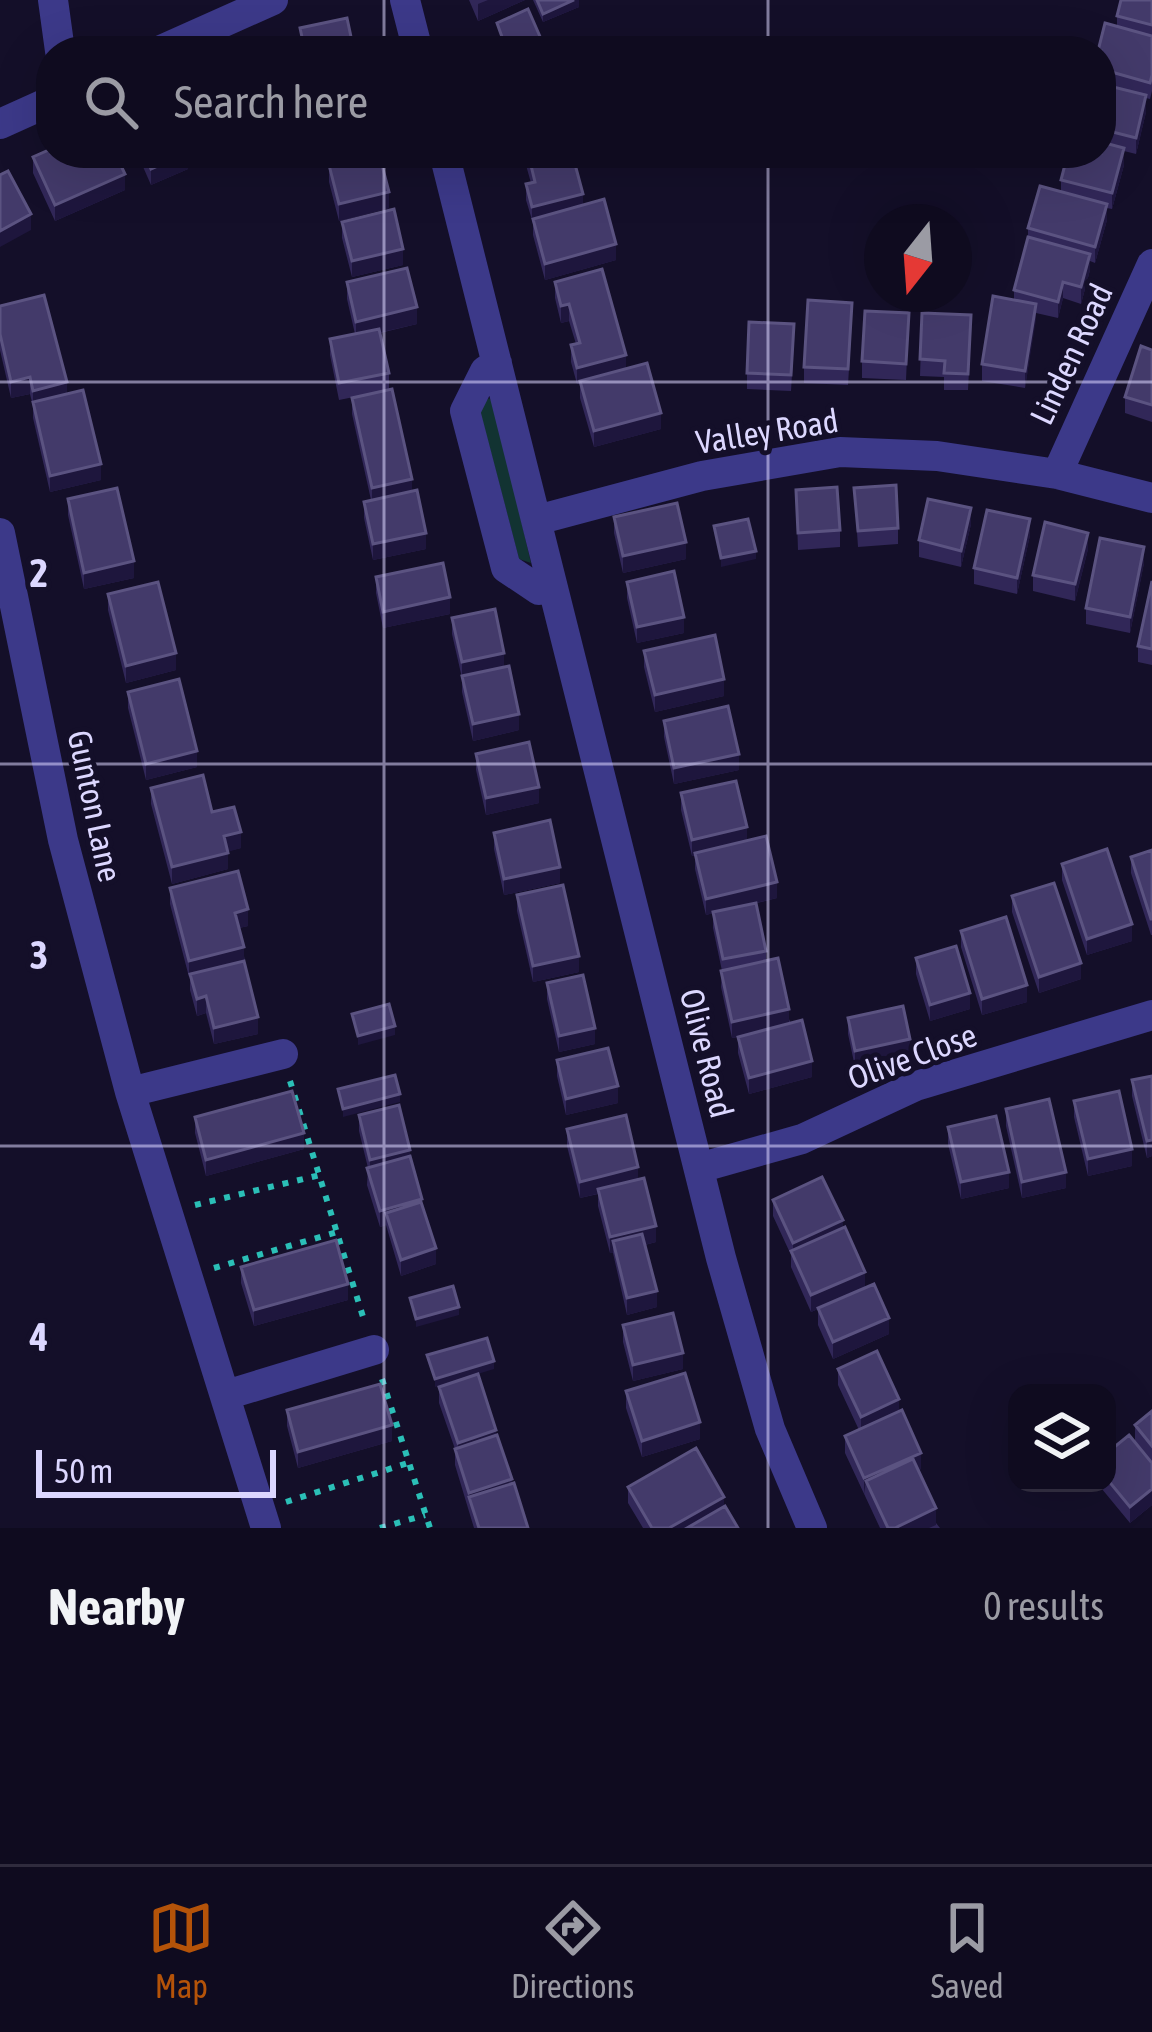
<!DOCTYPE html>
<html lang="en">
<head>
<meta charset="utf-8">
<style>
	body { margin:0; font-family:"Asap Condensed",sans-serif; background:#1d192c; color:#f1f3f6 }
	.controls { position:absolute; right:36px; bottom:36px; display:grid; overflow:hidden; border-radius:24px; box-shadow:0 12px 48px #0002 }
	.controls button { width:108px; height:108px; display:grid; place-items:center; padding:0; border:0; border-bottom:3px solid #2f2b3d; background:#0f0b1f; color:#f1f3f6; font:60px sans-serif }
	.compass { position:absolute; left:864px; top:204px; width:108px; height:108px; border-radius:50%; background:#0f0b1f; box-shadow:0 12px 48px #0002; rotate:197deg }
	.scale { position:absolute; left:36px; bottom:30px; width:240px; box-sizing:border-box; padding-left:12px; border:6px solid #dcd7ff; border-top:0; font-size:33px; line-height:42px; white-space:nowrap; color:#dcd7ff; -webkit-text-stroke:9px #140f29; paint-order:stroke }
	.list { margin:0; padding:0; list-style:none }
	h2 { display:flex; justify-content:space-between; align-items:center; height:156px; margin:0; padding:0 48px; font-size:51px }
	h2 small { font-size:39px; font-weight:400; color:#9b9ba4 }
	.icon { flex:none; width:66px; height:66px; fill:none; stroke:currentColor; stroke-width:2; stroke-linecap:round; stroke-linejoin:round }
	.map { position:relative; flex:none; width:1152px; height:1528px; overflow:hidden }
	.search { position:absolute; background:#0f0b1f; box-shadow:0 12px 48px #0002; left:36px; right:36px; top:36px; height:132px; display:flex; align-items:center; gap:30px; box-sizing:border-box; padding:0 42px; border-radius:48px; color:#9b9ba4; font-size:45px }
	.sheet { height:336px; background:#0f0b1f }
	nav { display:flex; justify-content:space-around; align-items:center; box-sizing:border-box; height:168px; border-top:3px solid #2f2b3d; background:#0f0b1f; font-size:33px; color:#9b9ba4 }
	nav a { display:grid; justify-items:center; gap:6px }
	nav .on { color:#b45309 }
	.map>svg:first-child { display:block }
</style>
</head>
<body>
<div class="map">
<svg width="1152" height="1528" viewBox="0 0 1152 1528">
	<rect width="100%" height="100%" fill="#140f29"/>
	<!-- green -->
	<path fill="#123332" d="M489 398 494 403 531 563 519 559 479 408Z"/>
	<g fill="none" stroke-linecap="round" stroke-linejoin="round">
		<!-- path -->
		<path stroke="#2bbfb7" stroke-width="6" stroke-dasharray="6 9" stroke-linecap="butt" d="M290 1081 364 1320
			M195 1205 320 1175
			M214 1268 337 1232
			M382 1379 430 1528
			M286 1502 408 1463
			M380 1528 425 1515"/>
		<!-- minor -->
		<path stroke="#3c3989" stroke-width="30" d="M53 0 60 51
			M405 0 418 51
			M159 51 273 0
			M0 124 51 101
			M444 153 721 1258 770 1429 812 1528
			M497 363 485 371 465 411 506 568 539 590 553 588
			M1057 474 1152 264
			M537 520 702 476 840 452 937 456 1057 474 1152 498
			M0 533 63 840 130 1092 266 1528
			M130 1092 283 1054
			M699 1168 802 1139 916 1086 1152 1015
			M226 1395 374 1350"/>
	</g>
	<!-- wall -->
	<path fill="#312758" d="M469 0H525L478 21Z
		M533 0H579V7L543 22Z
		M1152 0V91L1150 99 1146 98V112L1136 154 1124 151V165L1112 209 1107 208V220L1095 263 1090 261V270L1081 304 1063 298 1058 318 1036 313 1025 388 982 381V364L1014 300V290L1028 237V228L1061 191V180L1101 153V51L1117 26V16Z
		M137 153H188V169L151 185Z
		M516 153H591L573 158 583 205 616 260 545 280 533 235V223L526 200V184L531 183 524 158 518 159Z
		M33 157 125 190 55 221 33 173Z
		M329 165 389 208 339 221 329 182Z
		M342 222 403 265 352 277 342 238Z
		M347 282 417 324 380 333 389 373V390L339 400 330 355V339L355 334 347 299Z
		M555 282 626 369 661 429 594 447 580 398V384H577L571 362V345L576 344 569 321 561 323 555 298Z
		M0 306 67 394 101 480 50 492 33 418V406L30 394 11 398 0 350Z
		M909 313 906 380 862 378V361Z
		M922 313 971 332 968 390H944V377L920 376Z
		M852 319 848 385 804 383V367Z
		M794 340 791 391 747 389V373Z
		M1152 350V422L1125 413V397Z
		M352 398 412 491 426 549 373 560 364 518V502L371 500 352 414Z
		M854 488 898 528V544L858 547Z
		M796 490 840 530V547L798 550Z
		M68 499 134 578 84 589 68 515Z
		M614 517 686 559 623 573 614 533Z
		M971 524 961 567 919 557V540Z
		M1030 535 1017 594 974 584V568Z
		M1088 549 1075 601 1033 591V575Z
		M1144 563 1130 633 1086 624V608Z
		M376 577 450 614 383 628 376 593Z
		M1152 581V665L1138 662V646Z
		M627 582 684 633 637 643 627 598Z
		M108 594 176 670 126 683 108 610Z
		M452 618 504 667 519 730 473 741 462 692V678L452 634Z
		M644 651 724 696 655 712 644 667Z
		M128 692 197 767 146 780 128 708Z
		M664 721 739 770 674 784 664 737Z
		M476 754 539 803 486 815 476 770Z
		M151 788 212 812 241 848 228 851V869L172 884 151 804Z
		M681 793 747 840 777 898 749 905 766 951V961L812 1077 749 1094 738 1053V1037L732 1038 721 987 722 971 713 928V913L706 915 695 869V856H692L681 810Z
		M494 833 560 883 504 895 494 849Z
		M1152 850V935H1151L1131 873V857Z
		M1062 864 1132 941 1087 955 1062 880Z
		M170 888 248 926 239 928 258 1034 214 1044 206 1013 197 1016 190 990V977H189L170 904Z
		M517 895 579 972 533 982 517 911Z
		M1012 896 1081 979 1039 993 1012 912Z
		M961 931 1027 1002 982 1015 961 947Z
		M916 958 970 1009 930 1021 916 974Z
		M547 983 595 1044 559 1052 547 999Z
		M848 1018 910 1056 855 1067 848 1034Z
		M557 1060 618 1103 566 1115 557 1076Z
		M1152 1076V1156L1147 1158 1132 1096V1080Z
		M1074 1101 1132 1166 1088 1176 1074 1117Z
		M1006 1109 1066 1188 1022 1198 1006 1126Z
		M359 1115 410 1157 436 1264 401 1276 386 1225 380 1227 367 1185 368 1168 359 1131Z
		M195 1117 304 1149 206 1176 195 1133Z
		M948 1127 1009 1188 961 1199 948 1144Z
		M567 1129 638 1180 656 1242 645 1245 657 1307 627 1315 613 1253H610L598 1206V1194L580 1198 567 1146Z
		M773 1200 843 1228 865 1288 889 1334 833 1359 818 1325V1309L811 1312 791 1267V1255L773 1216Z
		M241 1267 348 1300 254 1326 241 1283Z
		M623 1325 683 1369 633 1381 623 1342Z
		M838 1369 899 1411 921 1469 918 1470 936 1523 940 1528H880L845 1453V1436L859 1430 838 1385Z
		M439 1387 496 1435 528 1528H474L455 1465V1449L439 1403Z
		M626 1391 700 1439 642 1457 626 1408Z
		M287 1410 392 1441 298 1468 287 1426Z
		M1152 1411V1462L1135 1441V1425Z
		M1107 1453 1152 1463V1505L1130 1523 1097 1483H1107Z
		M628 1487 724 1507 738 1528H643L628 1503Z"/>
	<!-- shaded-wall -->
	<path fill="#1e163d" d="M488 0H525L478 21V4Z
		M574 0H579V7L543 22V14Z
		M1146 95V112L1136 154V138Z
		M1124 148V165L1112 209V193Z
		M188 153V169L151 185V169Z
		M325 153H368L325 164Z
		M569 153H591L569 159Z
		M125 174V190L55 221V205Z
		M389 192V208L339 221V204Z
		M583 194V210L532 223V207Z
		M1107 204V220L1095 263V247Z
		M31 214V230L0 247V231Z
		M616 244V260L545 280V264Z
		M403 249V265L352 277V261Z
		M1090 254V270L1081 304V287Z
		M1063 282V298L1058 318V302Z
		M569 304V321L561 323V306Z
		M1036 304V320L1025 388V371Z
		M417 307V324L356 338V322Z
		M626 355V371L577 384V368Z
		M30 377V394L11 398V382Z
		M67 382V398L33 407V391Z
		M661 413V429L594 447V431Z
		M101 464V480L50 492V476Z
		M412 479V496L372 504V488Z
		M971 508V524L961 567V551Z
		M1030 519V535L1017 594V578Z
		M426 533V549L373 560V544Z
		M1088 533V549L1075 601V584Z
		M686 542V559L623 573V556Z
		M1144 547V563L1130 633V617Z
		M756 551V559L721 567V558Z
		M134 561V578L84 589V573Z
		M450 597V614L383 628V612Z
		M684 617V633L637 643V627Z
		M176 653V670L126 683V666Z
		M504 653V669L462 678V662Z
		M724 679V696L655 712V695Z
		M519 714V730L473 741V724Z
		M197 751V767L146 780V764Z
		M739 754V770L674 784V768Z
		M539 787V803L486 815V798Z
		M747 827V843L692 856V840Z
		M241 832V848L224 853V836Z
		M228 853V869L172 884V867Z
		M560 867V883L504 895V879Z
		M777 882V898L706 915V899Z
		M248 909V926L235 929V913Z
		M1132 924V941L1087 955V939Z
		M244 947V964L189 977V961Z
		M579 956V972L533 982V966Z
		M1081 963V979L1039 993V977Z
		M1027 985V1002L982 1015V999Z
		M970 993V1009L930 1021V1005Z
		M206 996V1013L197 1016V999Z
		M789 1009V1025L732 1038V1022Z
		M258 1017V1034L214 1044V1028Z
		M395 1026V1035L358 1045V1036Z
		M595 1028V1044L559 1052V1036Z
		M910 1039V1056L855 1067V1051Z
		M812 1061V1077L749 1094V1078Z
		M618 1086V1103L566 1115V1099Z
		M400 1094V1102L343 1117V1109Z
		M304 1133V1149L206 1176V1160Z
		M1152 1140V1156L1147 1158V1141Z
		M1132 1149V1166L1088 1176V1159Z
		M410 1150V1166L370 1176V1160Z
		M638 1167V1184L580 1198V1182Z
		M1009 1172V1188L961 1199V1182Z
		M1066 1172V1188L1022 1198V1182Z
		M422 1199V1215L386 1213V1225L380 1227V1211Z
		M843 1220V1236L793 1255V1243Z
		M656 1226V1242L616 1252 613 1241V1253H610V1237Z
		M436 1248V1264L401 1276V1260Z
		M865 1272V1288L811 1312V1295Z
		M348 1284V1300L254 1326V1310Z
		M657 1291V1307L627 1315V1298Z
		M459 1307V1315L416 1327V1319Z
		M889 1318V1334L833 1359V1342Z
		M683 1353V1369L633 1381V1365Z
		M494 1361V1369L435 1387V1379Z
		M899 1399V1416L861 1433V1417Z
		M700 1422V1439L642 1457V1441Z
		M392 1425V1441L298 1468V1452Z
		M496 1430V1447L458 1459V1443Z
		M921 1453V1469L871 1492 866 1481 864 1494V1478Z
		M512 1479V1496L469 1497V1493Z
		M1152 1489V1505L1130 1523V1507Z
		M724 1497V1513L698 1528H669Z
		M936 1508V1525L929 1528H895Z"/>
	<!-- building -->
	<path fill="#433a6a" stroke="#5b5381" stroke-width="3" d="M537 0H574L543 14Z
		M1121 0H1152V25L1117 16Z
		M528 9 545 48 539 51H484L482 45 502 37 497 23Z
		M347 18 354 51H305L300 28Z
		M1105 23 1152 36V75L1150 83 1101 69V51H1098Z
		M1101 84 1146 95 1136 138 1101 129Z
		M1101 142 1124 148 1112 193 1061 180 1068 153H1101Z
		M51 149V153H115L125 174 55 205 33 157Z
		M144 153H187L151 169Z
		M528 153H572L583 194 532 207 526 184 535 182Z
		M379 154 389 192 339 204 329 165Z
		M8 171 31 214 0 231V175Z
		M1040 186 1107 204 1095 247 1028 228Z
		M604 199 616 244 545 264 533 219Z
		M394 209 403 249 352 261 342 222Z
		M1028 237 1090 254 1081 287 1063 282 1058 302 1014 290Z
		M407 268 417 307 356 322 347 282Z
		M602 269 626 355 577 368 571 345 580 343 569 304 561 306 555 282Z
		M44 295 67 382 33 391 30 377 11 382 0 334V306Z
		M993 296 1036 304 1025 371 982 364Z
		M808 300 852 303 848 369 804 367Z
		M865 311 909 313 906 364 862 361Z
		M922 313 971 315 968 374 944 373 945 361 920 359Z
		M749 322 794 324 791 375 747 373Z
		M379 329 389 373 339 383 330 339Z
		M1141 346 1152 350V405L1125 397Z
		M647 363 661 413 594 431 580 381Z
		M392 389 412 479 372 488 352 398Z
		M83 390 101 464 50 476 33 402Z
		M896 485 898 528 858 531 854 488Z
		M837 487 840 530 798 533 796 490Z
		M117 488 134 561 84 573 68 499Z
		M417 490 426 533 373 544 364 502Z
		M928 499 971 508 961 551 919 540Z
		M677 503 686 542 623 556 614 517Z
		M987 510 1030 519 1017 578 974 568Z
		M748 519 756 551 721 558 714 526Z
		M1045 522 1088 533 1075 584 1033 575Z
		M1100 538 1144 547 1130 617 1086 608Z
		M443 563 450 597 383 612 376 577Z
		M674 571 684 617 637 627 627 582Z
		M1152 581V649L1138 646Z
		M158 582 176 653 126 666 108 594Z
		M495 609 504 653 462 662 452 618Z
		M715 635 724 679 655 695 644 651Z
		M509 666 519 714 473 724 462 676Z
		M179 679 197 751 146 764 128 692Z
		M728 706 739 754 674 768 664 721Z
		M529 742 539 787 486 798 476 754Z
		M203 775 212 812 234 807 241 832 224 836 228 853 172 867 151 788Z
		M736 781 747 827 692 840 681 793Z
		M550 820 560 867 504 879 494 833Z
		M766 836 777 882 706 899 695 853Z
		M1107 849 1132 924 1087 939 1062 864Z
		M1152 850V919H1151L1131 857Z
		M238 871 248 909 235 913 244 947 189 961 170 888Z
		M1054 883 1081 963 1039 977 1012 896Z
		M563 885 579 956 533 966 517 895Z
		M756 903 766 951 723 959 713 912Z
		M1006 917 1027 985 982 999 961 931Z
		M956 946 970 993 930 1005 916 958Z
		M778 958 789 1009 732 1022 721 971Z
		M244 961 258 1017 214 1028 206 996 197 999 190 974Z
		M583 975 595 1028 559 1036 547 983Z
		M389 1004 395 1026 358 1036 352 1014Z
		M903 1006 910 1039 855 1051 848 1018Z
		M802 1020 812 1061 749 1078 738 1037Z
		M608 1048 618 1086 566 1099 557 1060Z
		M395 1075 400 1094 343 1109 338 1089Z
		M1152 1076V1140L1147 1141 1132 1080Z
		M292 1091 304 1133 206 1160 195 1117Z
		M1119 1091 1132 1149 1088 1159 1074 1101Z
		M1049 1099 1066 1172 1022 1182 1006 1109Z
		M399 1105 410 1150 370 1160 359 1115Z
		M626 1115 638 1167 580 1182 567 1129Z
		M996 1116 1009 1172 961 1182 948 1127Z
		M410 1156 422 1199 380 1211 367 1168Z
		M822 1177 843 1220 793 1243 773 1200Z
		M644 1178 656 1226 610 1237 598 1189Z
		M421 1202 436 1248 401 1260 386 1213Z
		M845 1227 865 1272 811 1295 791 1251Z
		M642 1234 657 1291 627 1298 613 1241Z
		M336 1240 348 1284 254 1310 241 1267Z
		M874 1284 889 1318 833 1342 818 1308Z
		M453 1286 459 1307 416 1319 410 1298Z
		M673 1313 683 1353 633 1365 623 1325Z
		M487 1338 494 1361 435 1379 427 1355Z
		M877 1351 899 1399 861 1417 838 1369Z
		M685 1373 700 1422 642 1441 626 1391Z
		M478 1374 496 1430 458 1443 439 1387Z
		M380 1384 392 1425 298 1452 287 1410Z
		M902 1410 921 1453 864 1478 845 1436Z
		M1152 1411V1446L1135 1425Z
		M497 1435 512 1479 469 1493 455 1449Z
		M1129 1435 1152 1463V1489L1130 1507 1107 1479V1453Z
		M696 1448 724 1497 669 1528H652L628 1487Z
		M913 1459 936 1508 895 1528H888L866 1481Z
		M514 1483 528 1528H479L469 1497Z
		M725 1506 738 1528H687Z"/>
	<!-- grid -->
	<path fill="none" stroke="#dcd7ff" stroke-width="3" stroke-opacity="0.55" d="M384 0V51M768 0V51M384 153V1528M768 153V1528M0 382H1152M0 764H1152M0 1146H1152"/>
	<g text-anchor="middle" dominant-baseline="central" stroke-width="10" stroke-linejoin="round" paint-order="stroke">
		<!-- street labels -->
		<g font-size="33" fill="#dcd7ff" stroke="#140f29">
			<text transform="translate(1071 354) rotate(-65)">Linden Road</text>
			<text transform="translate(767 431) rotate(-9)">Valley Road</text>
			<text transform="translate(95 806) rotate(78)">Gunton Lane</text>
			<text transform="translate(707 1053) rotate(76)">Olive Road</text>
			<text transform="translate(912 1056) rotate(-20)">Olive Close</text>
		</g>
	</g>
	<g font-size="39" text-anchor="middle" font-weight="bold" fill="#dcd7ff" stroke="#140f29" stroke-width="10" stroke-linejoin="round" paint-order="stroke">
		<text x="39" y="587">2</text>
		<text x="39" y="969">3</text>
		<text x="39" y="1351">4</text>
	</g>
</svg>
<div class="controls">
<button><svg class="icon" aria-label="layers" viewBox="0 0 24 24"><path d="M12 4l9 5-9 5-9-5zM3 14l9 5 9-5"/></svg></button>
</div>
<svg class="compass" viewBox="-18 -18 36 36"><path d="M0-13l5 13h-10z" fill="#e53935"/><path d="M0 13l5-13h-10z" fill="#9b9ba4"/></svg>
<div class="scale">50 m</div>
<div class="search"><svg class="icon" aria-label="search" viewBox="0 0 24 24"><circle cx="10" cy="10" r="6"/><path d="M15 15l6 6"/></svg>Search here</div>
</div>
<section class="sheet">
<h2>Nearby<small>0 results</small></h2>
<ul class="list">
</ul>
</section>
<nav>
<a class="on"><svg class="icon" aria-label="map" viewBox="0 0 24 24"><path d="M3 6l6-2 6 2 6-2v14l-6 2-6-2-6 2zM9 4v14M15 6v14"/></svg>Map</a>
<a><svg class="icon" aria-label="directions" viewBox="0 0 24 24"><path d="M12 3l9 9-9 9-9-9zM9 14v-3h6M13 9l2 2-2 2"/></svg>Directions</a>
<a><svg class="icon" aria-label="saved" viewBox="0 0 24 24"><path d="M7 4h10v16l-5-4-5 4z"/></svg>Saved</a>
</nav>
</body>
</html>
